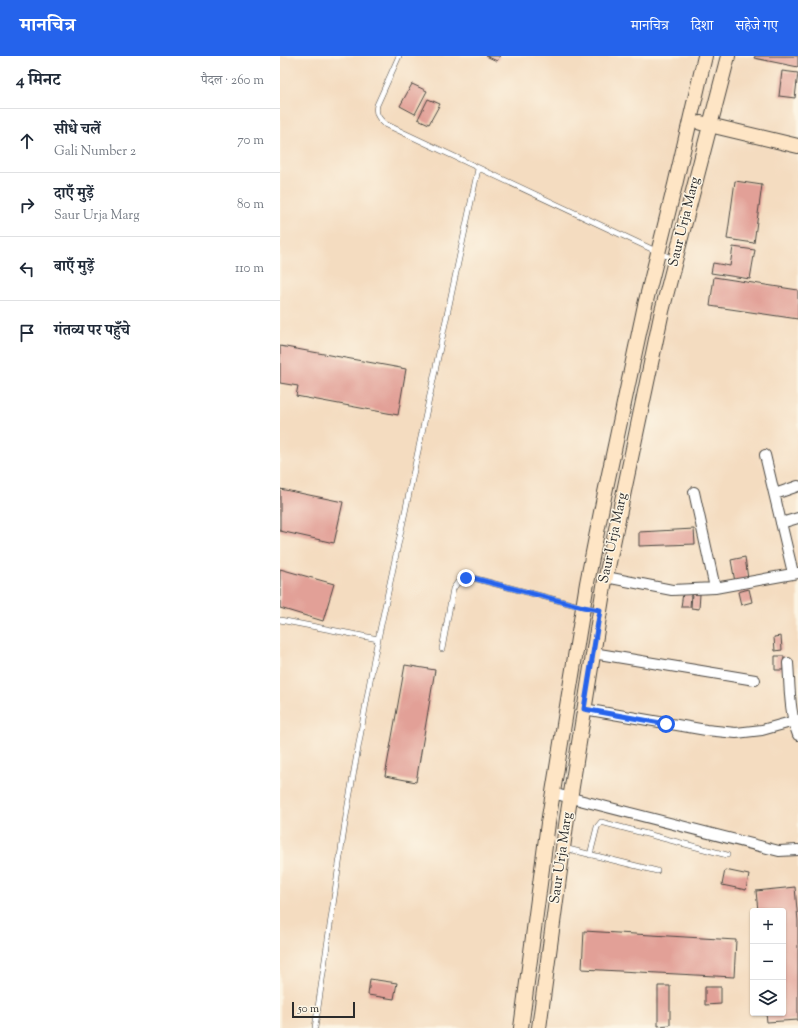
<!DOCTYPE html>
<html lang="hi">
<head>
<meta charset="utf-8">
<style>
	body { margin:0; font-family:"Sorts Mill Goudy","Noto Serif Devanagari",serif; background:#f2f2f3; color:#1f2937 }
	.controls { position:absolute; right:12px; bottom:12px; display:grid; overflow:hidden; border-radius:4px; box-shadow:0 1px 3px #0004 }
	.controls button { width:36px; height:36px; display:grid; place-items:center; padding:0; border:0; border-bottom:1px solid #e0e1e3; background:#fff; color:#1f2937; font:20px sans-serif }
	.scale { position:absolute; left:12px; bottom:10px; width:63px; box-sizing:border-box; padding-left:4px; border:2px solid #2b2b2b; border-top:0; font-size:11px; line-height:14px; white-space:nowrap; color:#2b2b2b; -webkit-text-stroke:3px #fcf5e5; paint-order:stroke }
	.stop { position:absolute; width:12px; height:12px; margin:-9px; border:3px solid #2563eb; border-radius:50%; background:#fff }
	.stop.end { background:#2563eb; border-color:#fff; box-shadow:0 1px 4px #0008 }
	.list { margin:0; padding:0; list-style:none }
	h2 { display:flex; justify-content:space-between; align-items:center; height:52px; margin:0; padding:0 16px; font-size:17px }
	h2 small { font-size:13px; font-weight:400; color:#747a83 }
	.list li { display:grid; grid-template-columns:26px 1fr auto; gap:12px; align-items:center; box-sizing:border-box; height:64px; padding:0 16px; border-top:1px solid #e0e1e3 }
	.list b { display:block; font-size:15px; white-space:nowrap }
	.list p { margin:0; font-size:13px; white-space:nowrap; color:#747a83 }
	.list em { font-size:13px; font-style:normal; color:#747a83 }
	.icon { flex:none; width:22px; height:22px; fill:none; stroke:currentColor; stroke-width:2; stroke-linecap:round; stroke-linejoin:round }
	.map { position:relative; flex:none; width:518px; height:972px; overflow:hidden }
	header { display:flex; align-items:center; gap:24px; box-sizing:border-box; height:56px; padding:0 20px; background:#2563eb; color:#fff }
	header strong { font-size:19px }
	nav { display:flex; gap:22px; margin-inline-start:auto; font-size:14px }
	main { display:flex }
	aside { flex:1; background:#fff }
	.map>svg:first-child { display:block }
</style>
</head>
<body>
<header>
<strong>मानचित्र</strong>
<nav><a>मानचित्र</a><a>दिशा</a><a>सहेजे गए</a></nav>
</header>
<main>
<aside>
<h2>4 मिनट<small>पैदल · 260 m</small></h2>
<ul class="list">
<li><svg class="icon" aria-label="ahead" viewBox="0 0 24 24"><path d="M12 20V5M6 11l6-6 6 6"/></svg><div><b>सीधे चलें</b><p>Gali Number 2</p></div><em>70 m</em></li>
<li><svg class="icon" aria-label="right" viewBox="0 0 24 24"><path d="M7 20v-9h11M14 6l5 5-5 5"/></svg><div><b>दाएँ मुड़ें</b><p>Saur Urja Marg</p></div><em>80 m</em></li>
<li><svg class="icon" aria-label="left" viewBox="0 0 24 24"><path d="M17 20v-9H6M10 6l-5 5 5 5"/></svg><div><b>बाएँ मुड़ें</b></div><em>110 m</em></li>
<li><svg class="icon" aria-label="arrive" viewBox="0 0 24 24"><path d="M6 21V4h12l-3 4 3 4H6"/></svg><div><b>गंतव्य पर पहुँचे</b></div></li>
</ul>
</aside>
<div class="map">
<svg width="518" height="972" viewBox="0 0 518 972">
	<rect width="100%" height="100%" fill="#fcf5e5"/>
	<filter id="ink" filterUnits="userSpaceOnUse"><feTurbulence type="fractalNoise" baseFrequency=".025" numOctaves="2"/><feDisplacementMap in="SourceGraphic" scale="8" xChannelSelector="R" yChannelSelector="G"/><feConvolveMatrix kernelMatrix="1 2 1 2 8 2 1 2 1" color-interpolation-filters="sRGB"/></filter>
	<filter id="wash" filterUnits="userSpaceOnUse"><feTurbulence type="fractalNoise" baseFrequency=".012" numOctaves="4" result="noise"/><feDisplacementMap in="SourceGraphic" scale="16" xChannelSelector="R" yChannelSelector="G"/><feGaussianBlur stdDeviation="0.9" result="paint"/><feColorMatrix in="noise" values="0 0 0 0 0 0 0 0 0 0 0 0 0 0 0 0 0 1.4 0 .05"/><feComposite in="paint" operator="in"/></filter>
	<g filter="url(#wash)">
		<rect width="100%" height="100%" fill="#f4dcc0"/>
		<g id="blocks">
			<!-- building -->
			<path fill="#e2a097" d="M206 0H220L217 5Z
				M475 0H518V11L474 2Z
				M502 15 518 17 515 42 499 40Z
				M132 28 147 35 135 58 120 50Z
				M148 43 160 48 149 68 138 63Z
				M455 125 482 129 474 187 447 183Z
				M453 191 475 194 470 223 431 217 433 207 450 210Z
				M434 221 518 234V263L430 250Z
				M0 290 126 313 118 359 16 340 18 330 0 327Z
				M0 433 63 446 54 487 0 475Z
				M414 473 415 488 359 490V476Z
				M465 501 468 523 455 526 451 504Z
				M0 513 54 528 43 565 0 552Z
				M469 533 472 546 461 549 458 536Z
				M403 537 411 538 410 551H401Z
				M412 537 420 538 419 553 411 552Z
				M501 580 502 594 495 595 494 581Z
				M495 600H504L503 614H495Z
				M125 609 155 614 136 726 105 720Z
				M445 814 469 819 466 834 442 829Z
				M515 831 518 865V964L487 966 486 957H503V855H478L476 835Z
				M304 875 456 884 454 921 302 913Z
				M90 923 117 927 114 943 88 939Z
				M378 930H390V969L378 970Z
				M425 931H441V948L425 949Z"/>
		</g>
	</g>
	<g filter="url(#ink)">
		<use href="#blocks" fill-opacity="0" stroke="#494641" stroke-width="1"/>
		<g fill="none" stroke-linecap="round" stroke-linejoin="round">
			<!-- lane casing -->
			<g stroke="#494641" stroke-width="6">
				<path id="lane" d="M119 0 97 49C95 57 98 62 105 68L395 204
					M0 564 98 583
					M162 593 173 533 180 523 193 522 303 551 320 554
					M284 792 377 815
					M310 799 317 771 321 766 447 799
					M35 972 66 760 94 602 198 113"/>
			</g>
			<!-- street casing -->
			<g stroke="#494641" stroke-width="12">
				<path id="street" d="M485 399 513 517
					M414 436 435 532
					M495 438 518 430
					M501 467 518 462
					M326 521 392 534 435 532 518 517
					M313 597 475 624
					M508 607C510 631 509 656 518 679
					M304 653 426 674 456 677 482 674 518 664
					M272 737 499 795 518 794"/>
			</g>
			<!-- secondary casing -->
			<g stroke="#494641" stroke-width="16">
				<path id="secondary" d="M421 67 518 90
					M241 972 268 767 307 527 323 446 365 249 395 129 425 0
					M259 972 287 762 324 530 382 255 448 0"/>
			</g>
			<!-- lane -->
			<use href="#lane" stroke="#fff" stroke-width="5"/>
			<!-- street -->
			<use href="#street" stroke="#fff" stroke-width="10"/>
			<!-- secondary -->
			<use href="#secondary" stroke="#fee5c5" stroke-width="14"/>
		</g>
	</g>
	<g fill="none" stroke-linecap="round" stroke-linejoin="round" filter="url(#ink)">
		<!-- route -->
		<path stroke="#2563eb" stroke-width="5" d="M186 522H193L303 551 320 554 304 653 386 668"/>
	</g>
	<g text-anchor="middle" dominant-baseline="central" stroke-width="3" stroke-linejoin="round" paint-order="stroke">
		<!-- street labels -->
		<g font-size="14" fill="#2b2b2b" stroke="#fcf5e5">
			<text transform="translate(405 166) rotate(-76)">Saur Urja Marg</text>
			<text transform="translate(334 482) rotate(-78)">Saur Urja Marg</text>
			<text transform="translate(282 802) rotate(-82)">Saur Urja Marg</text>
		</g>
	</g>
</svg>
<div class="controls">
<button>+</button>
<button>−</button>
<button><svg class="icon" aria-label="layers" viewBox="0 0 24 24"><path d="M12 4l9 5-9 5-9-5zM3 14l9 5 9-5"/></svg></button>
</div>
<div class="scale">50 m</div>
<div class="stop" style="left:386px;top:668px"></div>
<div class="stop end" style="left:186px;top:522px"></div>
</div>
</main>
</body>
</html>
